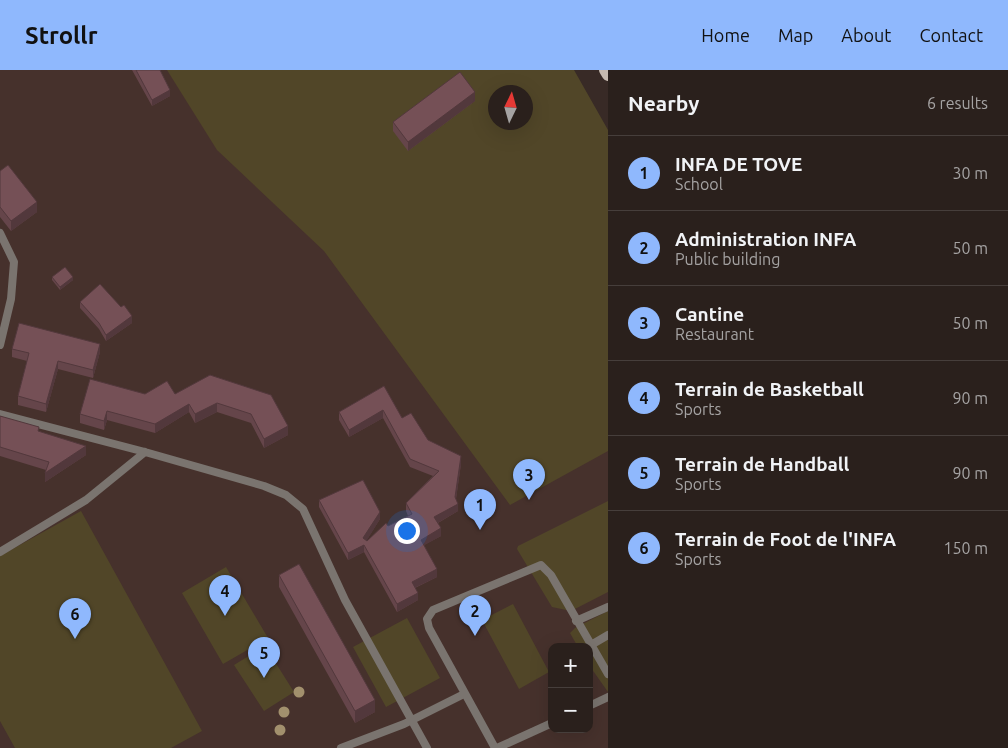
<!DOCTYPE html>
<html lang="en">
<head>
<meta charset="utf-8">
<style>
	body { margin:0; font-family:Ubuntu,sans-serif; background:#362d29; color:#f1f3f6 }
	.controls { position:absolute; right:15px; bottom:15px; display:grid; overflow:hidden; border-radius:10px; box-shadow:0 5px 20px #0002 }
	.controls button { width:45px; height:45px; display:grid; place-items:center; padding:0; border:0; border-bottom:1px solid #463e3b; background:#2a201c; color:#f1f3f6; font:25px sans-serif }
	.compass { position:absolute; left:488px; top:15px; width:45px; height:45px; border-radius:50%; background:#2a201c; box-shadow:0 5px 20px #0002; rotate:5deg }
	.you { position:absolute; left:406px; top:460px; width:18px; height:18px; margin:-12px; border:4px solid #fff; border-radius:50%; background:#1a73e8; box-shadow:0 0 0 8px #1a73e833 }
	.badge { display:grid; place-items:center; width:32px; height:32px; border-radius:50%; background:#8fb8fd; color:#111; font-size:16px; font-weight:700 }
	.pin { position:absolute; translate:-50% -41px; filter:drop-shadow(0 1px 2px #0008) }
	.pin::after { content:''; position:absolute; top:26px; width:18px; height:15px; background:inherit; clip-path:polygon(0 0,100% 0,50% 100%) }
	.list { margin:0; padding:0; list-style:none }
	h2 { display:flex; justify-content:space-between; align-items:center; height:65px; margin:0; padding:0 20px; font-size:21px }
	h2 small { font-size:16px; font-weight:400; color:#a5a3a3 }
	.list li { display:grid; grid-template-columns:32px 1fr auto; gap:15px; align-items:center; box-sizing:border-box; height:75px; padding:0 20px; border-top:1px solid #463e3b }
	.list b { display:block; font-size:19px; white-space:nowrap }
	.list p { margin:0; font-size:16px; white-space:nowrap; color:#a5a3a3 }
	.list em { font-size:16px; font-style:normal; color:#a5a3a3 }
	.map { position:relative; flex:none; width:608px; height:678px; overflow:hidden }
	header { display:flex; align-items:center; gap:30px; box-sizing:border-box; height:70px; padding:0 25px; background:#8fb8fd; color:#111 }
	header strong { font-size:24px }
	nav { display:flex; gap:28px; margin-inline-start:auto; font-size:18px }
	main { display:flex }
	aside { flex:1; background:#2a201c }
	.map>svg:first-child { display:block }
</style>
</head>
<body>
<header>
<strong>Strollr</strong>
<nav><a>Home</a><a>Map</a><a>About</a><a>Contact</a></nav>
</header>
<main>
<div class="map">
<svg width="608" height="678" viewBox="0 0 608 678">
	<rect width="100%" height="100%" fill="#382a26"/>
	<!-- built -->
	<path fill="#46312c" fill-rule="evenodd" d="M0 0H530L608 134V678H0ZM496 22H526V52H496ZM552 577H589V659H552Z"/>
	<!-- green -->
	<path fill="#514628" fill-rule="evenodd" d="M167 0H574L608 60V381L510 435 324 181 217 80ZM496 22H526V52H496Z
		M608 431V522L571 541 552 537 517 479 518 476Z
		M81 441 202 661 171 678H15L0 651V486Z
		M226 497 268 568 223 594 182 523Z
		M513 534 549 602 519 619 482 550Z
		M608 541V622L589 595V577H578L570 563 575 558Z
		M407 548 440 608 386 637 353 577Z
		M265 576 294 622 264 641 234 595Z"/>
	<g fill="none" stroke-linecap="round" stroke-linejoin="round">
		<!-- service -->
		<path stroke="#7a746f" stroke-width="8" d="M0 163 14 192 11 229 0 275
			M0 344 145 382 264 416 286 425 303 439 345 530 427 678
			M0 482 86 430 145 382
			M576 551 608 537
			M591 575 608 565
			M589 636 608 627
			M341 678 404 654 464 624
			M495 678 429 558 427 549 433 540 541 495 551 505 608 604
			M497 678 552 653"/>
		<!-- primary -->
		<path stroke="#c6bab0" stroke-width="12" d="M605 0 608 5"/>
	</g>
	<!-- trees -->
	<g fill="#a2906d">
		<circle cx="299" cy="622" r="5.5"/>
		<circle cx="284" cy="642" r="5.5"/>
		<circle cx="280" cy="660" r="5.5"/>
	</g>
	<!-- wall -->
	<path fill="#65454a" d="M132 0H160L170 26 152 36Z
		M475 31 408 81 393 61V52Z
		M0 101 37 142 11 161 0 147Z
		M52 207 73 210 60 220 52 210Z
		M80 232 132 253 106 271 99 259 80 238Z
		M12 279 100 282 93 308 58 299 46 342 18 335V326L27 291 12 287Z
		M384 316 402 348 428 370 461 394 456 429 458 441 438 453 441 466 424 475 437 507 415 518 418 530 397 542 364 482 348 490 319 437V430L380 449 366 471H367L388 456 408 446 406 441V433L433 406 410 397 383 348 349 367 339 350V342Z
		M145 324H175L271 325 288 365 264 378 251 353 217 342 195 353 189 342 155 363 107 350 104 360 80 353V344Z
		M0 346 39 361 86 385 45 412 46 400 0 386Z
		M279 505 375 642 355 653 279 517Z"/>
	<!-- shaded-wall -->
	<path fill="#52383c" d="M170 20V26L152 36V30Z
		M475 22V31L408 81V72Z
		M37 132V142L11 161V151Z
		M73 207V210L60 220V217Z
		M132 246V253L106 271V265Z
		M100 274V282L93 308V300Z
		M58 291V299L46 342V334Z
		M217 333V342L195 353V344Z
		M189 334V342L155 363V354Z
		M383 340V348L349 367V360Z
		M107 341V350L104 360V351Z
		M288 356V365L264 378V369Z
		M86 376V385L45 412V403Z
		M461 386V394L455 435V427Z
		M458 434V441L434 455V447Z
		M380 442V449L364 475V482L348 490V483Z
		M441 458V466L421 477V470Z
		M437 499V507L412 519V512Z
		M418 523V530L397 542V534Z
		M375 630V642L355 653V641Z"/>
	<!-- building -->
	<path fill="#755056" stroke="#52383c" d="M136 0H160L170 20 152 30Z
		M460 2 475 22 408 72 393 52Z
		M8 95 37 132 11 151 0 137V101Z
		M65 197 73 207 60 217 52 207Z
		M100 214 121 237 124 235 132 246 106 265 99 253 80 232Z
		M19 253 100 274 93 300 58 291 46 334 18 326 29 283 12 279Z
		M210 305 271 325 288 356 264 369 251 344 217 333 195 344 189 334 155 354 107 341 104 351 80 344 90 309 145 324 167 311 175 324Z
		M384 316 402 348 411 343 428 370 461 386 455 427 458 434 434 447 441 458 421 470 437 499 412 512 418 523 397 534 364 475 348 483 319 430 363 410 380 442 363 468 367 471 386 453 388 456 412 444 406 433 439 401 410 389 383 340 349 360 339 342Z
		M0 346 39 357 38 361 86 376 45 403 49 392 0 377Z
		M299 494 375 630 355 641 279 505Z"/>
</svg>
<div class="controls">
<button>+</button>
<button>−</button>
</div>
<svg class="compass" viewBox="-18 -18 36 36"><path d="M0-13l5 13h-10z" fill="#e53935"/><path d="M0 13l5-13h-10z" fill="#a5a3a3"/></svg>
<div class="you"></div>
<div class="pin badge" style="left:480px;top:460px">1</div>
<div class="pin badge" style="left:475px;top:566px">2</div>
<div class="pin badge" style="left:529px;top:430px">3</div>
<div class="pin badge" style="left:225px;top:546px">4</div>
<div class="pin badge" style="left:264px;top:608px">5</div>
<div class="pin badge" style="left:75px;top:569px">6</div>
</div>
<aside>
<h2>Nearby<small>6 results</small></h2>
<ul class="list">
<li><span class="badge">1</span><div><b>INFA DE TOVE</b><p>School</p></div><em>30 m</em></li>
<li><span class="badge">2</span><div><b>Administration INFA</b><p>Public building</p></div><em>50 m</em></li>
<li><span class="badge">3</span><div><b>Cantine</b><p>Restaurant</p></div><em>50 m</em></li>
<li><span class="badge">4</span><div><b>Terrain de Basketball</b><p>Sports</p></div><em>90 m</em></li>
<li><span class="badge">5</span><div><b>Terrain de Handball</b><p>Sports</p></div><em>90 m</em></li>
<li><span class="badge">6</span><div><b>Terrain de Foot de l'INFA</b><p>Sports</p></div><em>150 m</em></li>
</ul>
</aside>
</main>
</body>
</html>
